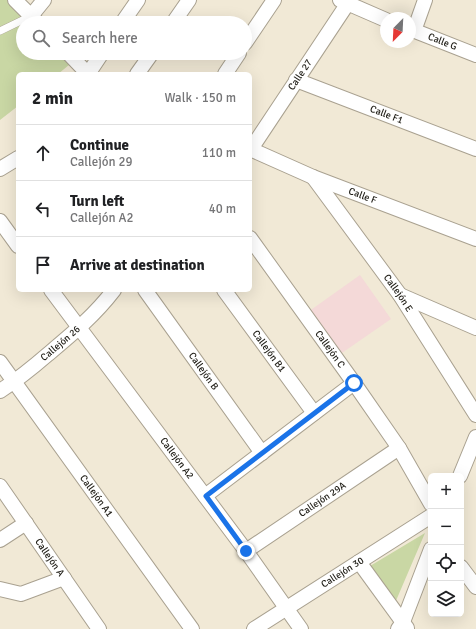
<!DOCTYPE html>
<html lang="en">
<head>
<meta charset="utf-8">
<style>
	body { margin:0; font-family:Signika,sans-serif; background:#f2f2f2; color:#202124 }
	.controls { position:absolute; right:12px; bottom:12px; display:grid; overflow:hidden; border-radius:6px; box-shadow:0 4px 16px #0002 }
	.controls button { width:36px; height:36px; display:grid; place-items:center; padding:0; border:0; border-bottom:1px solid #e0e0e0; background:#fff; color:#202124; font:20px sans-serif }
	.compass { position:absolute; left:380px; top:12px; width:36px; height:36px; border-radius:50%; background:#fff; box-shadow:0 4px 16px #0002; rotate:204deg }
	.stop { position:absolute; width:12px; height:12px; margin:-9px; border:3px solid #1a73e8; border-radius:50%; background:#fff }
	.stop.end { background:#1a73e8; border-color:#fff; box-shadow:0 1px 4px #0008 }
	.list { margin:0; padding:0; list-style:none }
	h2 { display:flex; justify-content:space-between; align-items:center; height:52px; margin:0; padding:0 16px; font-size:17px }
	h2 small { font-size:13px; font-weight:400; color:#757577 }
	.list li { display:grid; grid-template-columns:26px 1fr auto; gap:12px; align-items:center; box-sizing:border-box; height:56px; padding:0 16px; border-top:1px solid #e0e0e0 }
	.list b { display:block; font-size:15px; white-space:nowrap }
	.list p { margin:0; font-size:13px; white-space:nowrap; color:#757577 }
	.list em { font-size:13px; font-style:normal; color:#757577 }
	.icon { flex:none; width:22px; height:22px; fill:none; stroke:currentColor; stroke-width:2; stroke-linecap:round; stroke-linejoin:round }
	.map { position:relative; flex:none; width:476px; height:629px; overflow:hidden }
	.search { position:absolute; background:#fff; box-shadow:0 4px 16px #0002; left:16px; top:16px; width:236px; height:44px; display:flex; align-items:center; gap:10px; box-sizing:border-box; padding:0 14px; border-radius:22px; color:#757577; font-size:15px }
	.panel { position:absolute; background:#fff; box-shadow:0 4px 16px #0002; left:16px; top:72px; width:236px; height:220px; border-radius:6px }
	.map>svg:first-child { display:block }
</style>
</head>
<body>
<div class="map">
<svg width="476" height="629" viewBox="0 0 476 629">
	<rect width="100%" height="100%" fill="#f1e9d6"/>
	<!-- education -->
	<path fill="#f4d9d8" d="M360 275 391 319 339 355 308 312Z"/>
	<!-- green -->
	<path fill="#c9d7a4" d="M0 0H8L30 23H23V53H57L69 65 58 74H18V106L0 120Z
		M425 533 395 603 370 566Z"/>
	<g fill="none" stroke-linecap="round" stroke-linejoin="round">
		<!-- service casing -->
		<g stroke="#a9a190" stroke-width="8">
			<path id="service" d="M0 31 31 16"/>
		</g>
		<!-- minor casing -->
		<g stroke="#a9a190" stroke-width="16">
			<g id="minor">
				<path d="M15 0 38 23"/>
				<path d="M340 0 386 20"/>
				<path d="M31 16 44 0"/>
				<path d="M122 23 138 0"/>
				<path d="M173 23 189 0"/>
				<path id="s1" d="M410 29 476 55"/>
				<path d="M414 31 425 0"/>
				<path d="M245 43 274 0"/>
				<path d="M68 53 88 74"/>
				<path d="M88 74 102 53"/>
				<path d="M137 74 152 53"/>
				<path d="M225 74 239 53"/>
				<path id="s2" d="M296 80 476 149"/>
				<path id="s3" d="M250 149 313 177 476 239"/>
				<path id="s4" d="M251 149 350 0"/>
				<path d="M0 169 18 158"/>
				<path id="s5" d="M313 177 400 295 476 415"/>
				<path d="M0 221 18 246"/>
				<path id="s6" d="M250 238 354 383 399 448 431 504"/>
				<path id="s7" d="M51 290 246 551 301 629"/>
				<path id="s8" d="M145 290 262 453"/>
				<path id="s9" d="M224 290 314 413"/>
				<path d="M400 295 476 328"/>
				<path id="s10" d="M0 362 192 629"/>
				<path id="s11" d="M0 391C17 380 32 368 47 355 72 334 94 316 114 290"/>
				<path d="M460 476 476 437"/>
				<path id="s12" d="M0 486 99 629"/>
				<path d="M205 496 354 383"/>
				<path d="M0 540 26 523"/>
				<path id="s13" d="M246 551 399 448"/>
				<path d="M359 562 407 628"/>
				<path d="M461 567 476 587"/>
				<path d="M0 589 21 594 64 578"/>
				<path id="s14" d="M254 629 431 516"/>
				<path d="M398 629 403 622 431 549"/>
			</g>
		</g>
		<!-- service -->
		<use href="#service" stroke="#fff" stroke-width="7"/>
		<!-- minor -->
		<use href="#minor" stroke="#fff" stroke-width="14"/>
	</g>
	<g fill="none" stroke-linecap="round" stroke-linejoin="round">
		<!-- route -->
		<path stroke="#1a73e8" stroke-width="5" d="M246 551 206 496 354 383"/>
	</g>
	<g text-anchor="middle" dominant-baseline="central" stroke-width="4" stroke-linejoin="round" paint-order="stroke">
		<!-- street labels -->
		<g font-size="10" fill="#1f1d16" stroke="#fff7e4">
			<text stroke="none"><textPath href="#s1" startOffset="35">Calle G</textPath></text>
			<text stroke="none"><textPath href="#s4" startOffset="89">Calle 27</textPath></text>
			<text stroke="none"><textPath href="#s2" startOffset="97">Calle F1</textPath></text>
			<text stroke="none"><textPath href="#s3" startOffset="122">Calle F</textPath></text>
			<text stroke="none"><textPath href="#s5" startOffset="144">Callejón E</textPath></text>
			<text stroke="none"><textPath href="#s11" startOffset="77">Callejón 26</textPath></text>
			<text stroke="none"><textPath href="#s6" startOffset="137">Callejón C</textPath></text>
			<text stroke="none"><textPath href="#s9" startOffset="76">Callejón B1</textPath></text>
			<text stroke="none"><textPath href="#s8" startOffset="100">Callejón B</textPath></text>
			<text stroke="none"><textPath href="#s7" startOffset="210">Callejón A2</textPath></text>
			<text stroke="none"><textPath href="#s10" startOffset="165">Callejón A1</textPath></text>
			<text stroke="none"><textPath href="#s13" startOffset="92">Callejón 29A</textPath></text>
			<text stroke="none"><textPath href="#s12" startOffset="87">Callejón A</textPath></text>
			<text stroke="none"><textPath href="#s14" startOffset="105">Callejón 30</textPath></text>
		</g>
	</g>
</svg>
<div class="controls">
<button>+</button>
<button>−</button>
<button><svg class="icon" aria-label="locate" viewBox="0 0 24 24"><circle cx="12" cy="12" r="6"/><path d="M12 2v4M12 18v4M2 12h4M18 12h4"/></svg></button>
<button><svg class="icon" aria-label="layers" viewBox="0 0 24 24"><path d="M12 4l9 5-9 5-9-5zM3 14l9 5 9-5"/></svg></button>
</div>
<svg class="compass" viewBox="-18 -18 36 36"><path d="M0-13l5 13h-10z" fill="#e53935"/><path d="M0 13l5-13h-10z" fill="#757577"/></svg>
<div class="stop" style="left:354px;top:383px"></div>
<div class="stop end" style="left:246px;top:551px"></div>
<div class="search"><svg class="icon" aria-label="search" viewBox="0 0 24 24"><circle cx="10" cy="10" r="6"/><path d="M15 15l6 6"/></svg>Search here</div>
<section class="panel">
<h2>2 min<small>Walk · 150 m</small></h2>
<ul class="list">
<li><svg class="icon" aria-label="ahead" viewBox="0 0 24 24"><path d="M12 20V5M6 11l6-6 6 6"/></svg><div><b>Continue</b><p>Callejón 29</p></div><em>110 m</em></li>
<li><svg class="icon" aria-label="left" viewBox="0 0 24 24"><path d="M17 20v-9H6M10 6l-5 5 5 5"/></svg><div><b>Turn left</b><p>Callejón A2</p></div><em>40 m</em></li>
<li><svg class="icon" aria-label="arrive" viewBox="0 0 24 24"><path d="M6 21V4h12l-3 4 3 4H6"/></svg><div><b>Arrive at destination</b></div></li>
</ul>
</section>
</div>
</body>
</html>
